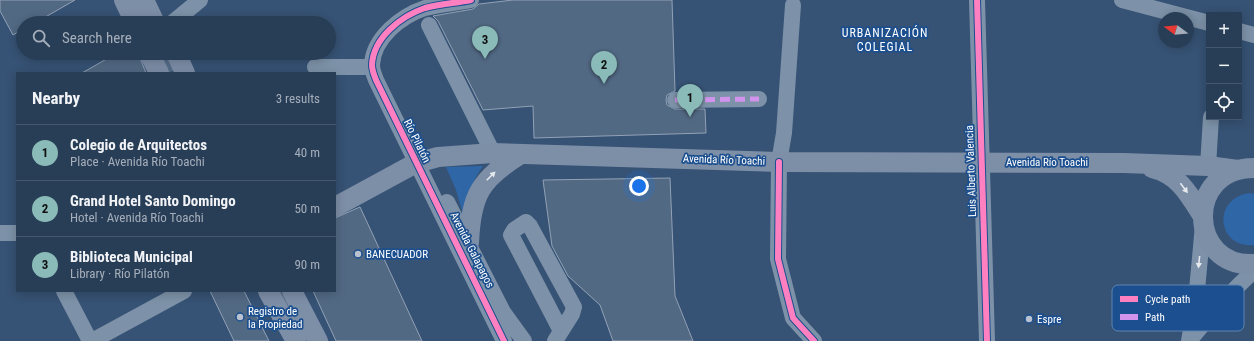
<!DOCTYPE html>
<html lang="en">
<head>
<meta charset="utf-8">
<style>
	body { margin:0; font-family:"Roboto Condensed",sans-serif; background:#344961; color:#f1f3f6 }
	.controls { position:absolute; right:12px; top:12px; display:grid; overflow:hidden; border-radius:0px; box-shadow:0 2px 10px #0003 }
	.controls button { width:36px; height:36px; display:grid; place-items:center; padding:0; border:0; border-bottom:1px solid #44576d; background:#283e57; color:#f1f3f6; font:20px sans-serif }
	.compass { position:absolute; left:1158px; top:12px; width:36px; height:36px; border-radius:50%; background:#283e57; box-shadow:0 2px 10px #0003; rotate:286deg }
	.you { position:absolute; left:639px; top:186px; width:14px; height:14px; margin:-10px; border:3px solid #fff; border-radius:50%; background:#1a73e8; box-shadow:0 0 0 6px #1a73e833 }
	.badge { display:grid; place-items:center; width:26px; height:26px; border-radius:50%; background:#8bbbb9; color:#111; font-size:13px; font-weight:700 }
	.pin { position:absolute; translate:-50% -33px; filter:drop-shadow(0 1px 2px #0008) }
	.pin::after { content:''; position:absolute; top:21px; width:14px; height:12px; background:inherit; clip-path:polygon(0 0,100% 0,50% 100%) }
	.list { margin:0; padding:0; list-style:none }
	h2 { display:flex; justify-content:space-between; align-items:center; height:52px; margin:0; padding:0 16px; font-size:17px }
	h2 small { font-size:13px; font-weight:400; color:#a5aeba }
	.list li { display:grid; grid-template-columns:26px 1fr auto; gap:12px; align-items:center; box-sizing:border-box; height:56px; padding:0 16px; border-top:1px solid #44576d }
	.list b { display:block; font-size:15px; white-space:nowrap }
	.list p { margin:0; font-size:13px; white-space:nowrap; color:#a5aeba }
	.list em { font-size:13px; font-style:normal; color:#a5aeba }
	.icon { flex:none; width:22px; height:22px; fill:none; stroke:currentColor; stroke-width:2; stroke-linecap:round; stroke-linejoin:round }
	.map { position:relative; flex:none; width:1254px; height:341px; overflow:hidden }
	.search { position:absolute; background:#283e57; box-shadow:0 2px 10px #0003; left:16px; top:16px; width:320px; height:44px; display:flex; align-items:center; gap:10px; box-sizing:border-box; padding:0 14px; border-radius:22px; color:#a5aeba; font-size:15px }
	.panel { position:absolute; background:#283e57; box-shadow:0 2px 10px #0003; left:16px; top:72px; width:320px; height:220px; border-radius:0px }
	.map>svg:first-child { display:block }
</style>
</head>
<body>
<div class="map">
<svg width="1254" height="341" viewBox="0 0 1254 341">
	<rect width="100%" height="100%" fill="#365274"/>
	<!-- green -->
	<path fill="#2f66a5" d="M483 166C470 183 468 200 465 221L456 190 446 167Z
		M1250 193 1254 194V245C1217 249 1211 198 1250 193Z"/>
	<!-- building -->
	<path fill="#526984" stroke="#92a2b6" d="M0 0H75L35 23H23V29L13 35 0 11Z
		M513 0H672L675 91 667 95 666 100 667 105 675 109H705L706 133 534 138 533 106 483 110 438 21 433 16 473 9 479 4Z
		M117 53H138L146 73H82Z
		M670 178 675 296 693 341H613L600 305 568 276 552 246 543 180Z
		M360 207 422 341H336L313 291H335V218Z
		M210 291H244L269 341H234Z"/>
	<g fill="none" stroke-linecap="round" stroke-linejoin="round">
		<!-- major-tunnel -->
		<path stroke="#546c89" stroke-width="20" stroke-dasharray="20 10" stroke-linecap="butt" d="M164 53 174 73
			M281 291 300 330"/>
		<!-- minor -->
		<path stroke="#7d92a8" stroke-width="16" d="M471 0C456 3 440 4 425 8 401 16 373 38 372 65 372 70 374 75 376 80L504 341
			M977 0 987 341
			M1122 0 1209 23
			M793 5 784 133 779 162 778 259 793 318 814 341
			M172 23 200 0
			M429 25 493 153
			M1239 31 1254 35
			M315 67H372
			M675 100 759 99
			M1208 166 1211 117
			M447 202 503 312 524 341
			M0 233H17
			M64 291 90 341
			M1190 340C1210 315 1230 292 1254 271
			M92 341 184 291
			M555 341 572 314 574 307 530 226 526 222 514 230 511 235 561 331
			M1189 341 1196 301 1203 225"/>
		<!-- major -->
		<path stroke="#7d8ea7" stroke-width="20" d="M124 0 135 23
			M144 0 155 23
			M149 53 159 73
			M176 53 185 73
			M1152 168C1178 174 1189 194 1202 215
			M1254 168C1184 168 1188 268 1254 264
			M335 207 416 163 438 157 493 153 779 162 1124 163 1208 166 1238 170
			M469 243C471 195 480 179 521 154
			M268 291 296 341
			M292 291 318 341"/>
		<!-- quiet -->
		<path stroke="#d193ec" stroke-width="5" stroke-dasharray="10 5" stroke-linecap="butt" d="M675 100 759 99"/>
		<!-- cycleway casing -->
		<g stroke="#1b4f8f" stroke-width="8">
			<path id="cycleway" d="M471 0C456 3 440 4 425 8 401 16 373 38 372 65 372 70 374 75 376 80L504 341
				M977 0 987 341
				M779 162 778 259 793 318 814 341"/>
		</g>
		<!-- cycleway -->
		<use href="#cycleway" stroke="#ff80c0" stroke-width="6"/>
	</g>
	<!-- one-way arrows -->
	<defs><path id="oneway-solid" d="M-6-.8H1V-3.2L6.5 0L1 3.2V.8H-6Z"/></defs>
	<g fill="#e5e8ed">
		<use href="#oneway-solid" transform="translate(491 176) rotate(-45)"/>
		<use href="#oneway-solid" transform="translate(1184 188) rotate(53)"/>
	</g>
	<use fill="#e5e9ee" href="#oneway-solid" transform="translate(1199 262) rotate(96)"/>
	<!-- markers -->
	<g fill="#b9c2ce" stroke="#1b4f8f" stroke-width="1.5">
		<circle cx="358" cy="254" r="4"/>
		<circle cx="240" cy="317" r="4"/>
		<circle cx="1029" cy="319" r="4"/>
	</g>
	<g text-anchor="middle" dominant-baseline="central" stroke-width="3.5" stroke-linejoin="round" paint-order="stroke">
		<!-- street labels -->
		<g font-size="11" fill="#fff" stroke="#1b4f8f">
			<text transform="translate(417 141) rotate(64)">Río Pilatón</text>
			<text transform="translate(724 160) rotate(2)">Avenida Río Toachi</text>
			<text x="1047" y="162">Avenida Río Toachi</text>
			<text transform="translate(971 171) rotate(-92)">Luis Alberto Valencia</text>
			<text transform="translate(472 250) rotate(63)">Avenida Galapagos</text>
		</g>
		<!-- poi labels -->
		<g font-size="11" fill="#fff" stroke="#1b4f8f" text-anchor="start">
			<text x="366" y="254">BANECUADOR</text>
			<text x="248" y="311">Registro de<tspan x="248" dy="13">la Propiedad</tspan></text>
			<text x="1037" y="319">Espre</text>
		</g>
		<!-- neighbourhood labels -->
		<g font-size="12" letter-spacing="1" fill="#fff" stroke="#1b4f8f">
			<text x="885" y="33">URBANIZACIÓN<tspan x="885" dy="14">COLEGIAL</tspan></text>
		</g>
	</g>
	<!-- legend -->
	<rect x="1112" y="285" width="132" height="46" rx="6" fill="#1b4f8f" stroke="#5f84b1" stroke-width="1"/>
	<rect x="1120" y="296" width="18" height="6" fill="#ff80c0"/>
	<rect x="1120" y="314" width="18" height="6" fill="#d193ec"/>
	<g font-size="11" fill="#fff">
		<text x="1145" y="303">Cycle path</text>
		<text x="1145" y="321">Path</text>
	</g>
</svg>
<div class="controls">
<button>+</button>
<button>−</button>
<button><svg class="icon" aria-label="locate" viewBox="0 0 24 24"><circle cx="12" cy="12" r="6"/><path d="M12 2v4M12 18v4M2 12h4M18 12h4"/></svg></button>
</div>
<svg class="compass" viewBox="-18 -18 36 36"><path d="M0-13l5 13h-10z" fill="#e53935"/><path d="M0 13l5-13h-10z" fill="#a5aeba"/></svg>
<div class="you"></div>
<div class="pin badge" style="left:690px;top:117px">1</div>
<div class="pin badge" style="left:604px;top:84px">2</div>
<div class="pin badge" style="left:485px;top:59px">3</div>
<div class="search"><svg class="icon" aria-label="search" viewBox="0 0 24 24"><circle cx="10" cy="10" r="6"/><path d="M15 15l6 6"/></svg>Search here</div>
<section class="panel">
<h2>Nearby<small>3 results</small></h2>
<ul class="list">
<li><span class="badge">1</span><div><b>Colegio de Arquitectos</b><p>Place · Avenida Río Toachi</p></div><em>40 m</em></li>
<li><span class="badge">2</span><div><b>Grand Hotel Santo Domingo</b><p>Hotel · Avenida Río Toachi</p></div><em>50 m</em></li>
<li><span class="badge">3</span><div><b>Biblioteca Municipal</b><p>Library · Río Pilatón</p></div><em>90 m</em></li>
</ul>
</section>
</div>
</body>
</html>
